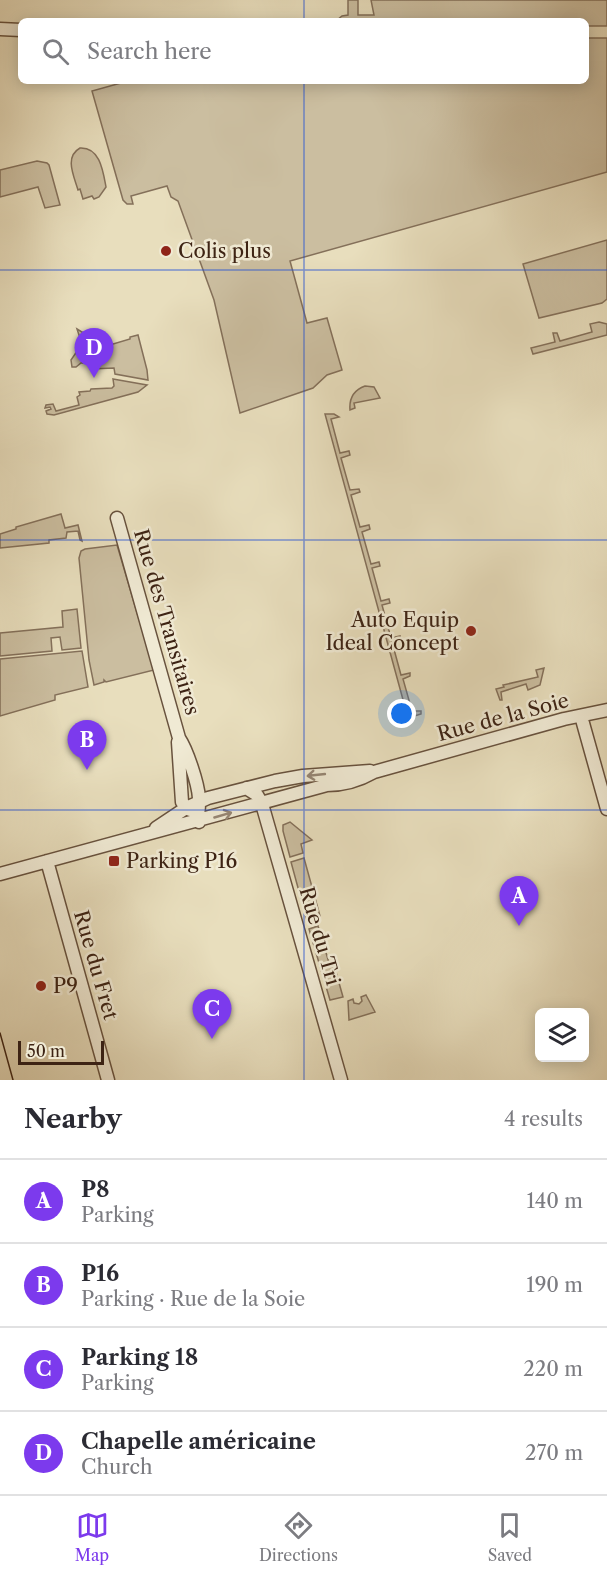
<!DOCTYPE html>
<html lang="en">
<head>
<meta charset="utf-8">
<style>
	body { margin:0; font-family:"Libre Caslon Text",serif; background:#f7f7f7; color:#2b2b33 }
	.controls { position:absolute; right:18px; bottom:18px; display:grid; overflow:hidden; border-radius:9px; box-shadow:0 3px 15px #0003 }
	.controls button { width:54px; height:54px; display:grid; place-items:center; padding:0; border:0; border-bottom:2px solid #e1e1e2; background:#fff; color:#2b2b33; font:30px sans-serif }
	.scale { position:absolute; left:18px; bottom:15px; width:86px; box-sizing:border-box; padding-left:6px; border:3px solid #3d2314; border-top:0; font-size:16px; line-height:21px; white-space:nowrap; color:#3d2314; -webkit-text-stroke:4px #f0ead4; paint-order:stroke }
	.you { position:absolute; left:402px; top:714px; width:21px; height:21px; margin:-15px; border:4px solid #fff; border-radius:50%; background:#1a73e8; box-shadow:0 0 0 9px #1a73e833 }
	.badge { display:grid; place-items:center; width:39px; height:39px; border-radius:50%; background:#7c3aed; color:#fff; font-size:20px; font-weight:700 }
	.pin { position:absolute; translate:-50% -50px; filter:drop-shadow(0 2px 3px #0008) }
	.pin::after { content:''; position:absolute; top:32px; width:21px; height:18px; background:inherit; clip-path:polygon(0 0,100% 0,50% 100%) }
	.list { margin:0; padding:0; list-style:none }
	h2 { display:flex; justify-content:space-between; align-items:center; height:78px; margin:0; padding:0 24px; font-size:26px }
	h2 small { font-size:20px; font-weight:400; color:#7c7c81 }
	.list li { display:grid; grid-template-columns:39px 1fr auto; gap:18px; align-items:center; box-sizing:border-box; height:84px; padding:0 24px; border-top:2px solid #e1e1e2 }
	.list b { display:block; font-size:22px; white-space:nowrap }
	.list p { margin:0; font-size:20px; white-space:nowrap; color:#7c7c81 }
	.list em { font-size:20px; font-style:normal; color:#7c7c81 }
	.icon { flex:none; width:33px; height:33px; fill:none; stroke:currentColor; stroke-width:2; stroke-linecap:round; stroke-linejoin:round }
	.map { position:relative; flex:none; width:607px; height:1080px; overflow:hidden }
	.search { position:absolute; background:#fff; box-shadow:0 3px 15px #0003; left:18px; right:18px; top:18px; height:66px; display:flex; align-items:center; gap:15px; box-sizing:border-box; padding:0 21px; border-radius:9px; color:#7c7c81; font-size:22px }
	.sheet { height:414px; background:#fff }
	nav { display:flex; justify-content:space-around; align-items:center; box-sizing:border-box; height:84px; border-top:2px solid #e1e1e2; background:#fff; font-size:16px; color:#7c7c81 }
	nav a { display:grid; justify-items:center; gap:3px }
	nav .on { color:#7c3aed }
	.map>svg:first-child { display:block }
</style>
</head>
<body>
<div class="map">
<svg width="607" height="1080" viewBox="0 0 607 1080">
	<rect width="100%" height="100%" fill="#e8debd"/>
	<filter id="stains"><feTurbulence type="fractalNoise" baseFrequency=".00333" numOctaves="4"/><feColorMatrix values="0 0 0 0 .2 0 0 0 0 .09 0 0 0 0 .02 0 0 0 .5 -.17"/></filter>
	<radialGradient id="worn" r=".72"><stop offset=".6" stop-color="#630" stop-opacity="0"/><stop offset="1" stop-color="#630" stop-opacity=".3"/></radialGradient>
	<!-- green -->
	<path fill="#cbbea0" stroke="#84705a" stroke-width="1.5" d="M348 0H358V15H374L371 0H607V26H586V21H336L342 16 348 15Z
		M586 38H607V172L290 261 307 323 327 318 342 370 327 375 313 388 240 413 214 300 178 201 171 197 167 186 131 196 133 204H127L123 200 92 91 128 81H586Z
		M80 148C100 147 103 171 106 187L99 197 94 199 92 196 83 199 80 189 78 190C74 176 64 157 80 148Z
		M37 161 47 163 49 165 60 205 45 208 38 187 0 197V170Z
		M607 240V299L602 303 539 318 523 264Z
		M599 322 607 324V335L533 354 531 348 555 342 553 333H557L560 341 592 332 590 324Z
		M77 329 90 337 93 350 130 339V337L138 335 147 370 148 380 115 374 114 368 90 369 88 363H81L76 367H72L71 360 82 344Z
		M113 379 147 385 138 392 54 415 47 414 46 411 51 409 50 407 45 408 46 405 53 404 56 411 79 405 77 397 80 395 79 392 90 391 91 389 112 388 114 386Z
		M365 386 374 387 380 398 354 403 355 408 350 410C349 398 354 390 365 386Z
		M325 414H334L339 417 331 419 340 453 349 451 350 455 341 458 350 490 359 489 360 492 351 495 360 527 369 525 370 529 362 532 371 564 379 562 380 566 372 568 381 601 389 599 390 603 382 605 391 638 400 636V640L392 642 401 675 410 673V676L403 679 412 711H421V714L408 718Z
		M61 514 65 528 78 525 82 541 80 540 78 531 67 532 66 538 49 540V543L0 548V534L16 529V527Z
		M117 545 154 670 106 682 104 680V682L94 685 89 660 79 558 81 551 85 549Z
		M77 609 81 648 62 650 60 637 51 638 52 651 0 656V633L63 627 62 611Z
		M82 651 88 687 55 695V700L0 716V659Z
		M544 668 540 685 528 690 526 684 501 692 502 700H500L496 689 504 687 503 685 538 677 536 670Z
		M290 822 312 840 301 844 303 853 290 857 283 831V825Z
		M304 858 320 916 307 921 291 862Z
		M318 926 330 966 334 965 343 997 330 1000 309 929Z
		M366 995 375 1012 349 1020 348 1001 353 999 354 1003 359 1004 362 1001 361 997Z"/>
	<g fill="none" stroke-linecap="round" stroke-linejoin="round">
		<!-- street casing -->
		<g stroke="#68523e" stroke-width="15">
			<path id="street" d="M0 29 21 30
				M117 518 179 738C187 750 198 783 199 798 200 806 197 813 199 822
				M581 716 607 809
				M178 742 182 802 186 808 190 810
				M246 788 257 795 262 804 341 1080
				M156 828 186 808 208 798 275 781 303 776 370 771
				M47 861 108 1080
				M0 874 327 785C343 785 360 780 374 772L564 719 607 710"/>
		</g>
		<!-- street -->
		<use href="#street" stroke="#f0ead4" stroke-width="12"/>
		<!-- tram -->
		<path stroke="#3d2314" stroke-width="1.5" d="M0 1033 13 1080"/>
	</g>
	<!-- one-way arrows -->
	<defs><path id="oneway-shaft" d="M-6 0H5M1.5-3L5.5 0L1.5 3" fill="none" stroke-width="1.6" stroke-linecap="round" stroke-linejoin="round" transform="scale(1.5)"/></defs>
	<g stroke="#968674">
		<use href="#oneway-shaft" transform="translate(316 775) rotate(174)"/>
		<use href="#oneway-shaft" transform="translate(223 815) rotate(-16)"/>
	</g>
	<!-- grid -->
	<path fill="none" stroke="#1d4ed8" stroke-width="1.5" stroke-opacity="0.55" d="M304 0V21M304 81V1080M0 270H607M0 540H607M0 810H607"/>
	<!-- markers -->
	<g fill="#8f2418" stroke="#f0ead4" stroke-width="2">
		<circle cx="166" cy="251" r="6"/>
		<circle cx="471" cy="631" r="6"/>
		<rect x="108" y="855" width="12" height="12" rx="3"/>
		<circle cx="41" cy="986" r="6"/>
	</g>
	<g text-anchor="middle" dominant-baseline="central" stroke-width="5" stroke-linejoin="round" paint-order="stroke">
		<!-- poi labels -->
		<g font-size="20" fill="#3d2314" stroke="#f0ead4" text-anchor="start">
			<text x="178" y="251">Colis plus</text>
			<text x="459" y="620" text-anchor="end">Auto Equip<tspan x="459" dy="23">Ideal Concept</tspan></text>
			<text x="126" y="861">Parking P16</text>
			<text x="53" y="986">P9</text>
		</g>
		<!-- street labels -->
		<g font-size="20" fill="#3d2314" stroke="#f0ead4">
			<text transform="translate(167 622) rotate(74)">Rue des Transitaires</text>
			<text transform="translate(503 717) rotate(-15)">Rue de la Soie</text>
			<text transform="translate(320 936) rotate(74)">Rue du Tri</text>
			<text transform="translate(96 965) rotate(74)">Rue du Fret</text>
		</g>
	</g>
	<rect width="100%" height="100%" filter="url(#stains)"/>
	<rect width="100%" height="100%" fill="url(#worn)"/>
</svg>
<div class="controls">
<button><svg class="icon" aria-label="layers" viewBox="0 0 24 24"><path d="M12 4l9 5-9 5-9-5zM3 14l9 5 9-5"/></svg></button>
</div>
<div class="scale">50 m</div>
<div class="you"></div>
<div class="pin badge" style="left:519px;top:926px">A</div>
<div class="pin badge" style="left:87px;top:770px">B</div>
<div class="pin badge" style="left:212px;top:1039px">C</div>
<div class="pin badge" style="left:94px;top:378px">D</div>
<div class="search"><svg class="icon" aria-label="search" viewBox="0 0 24 24"><circle cx="10" cy="10" r="6"/><path d="M15 15l6 6"/></svg>Search here</div>
</div>
<section class="sheet">
<h2>Nearby<small>4 results</small></h2>
<ul class="list">
<li><span class="badge">A</span><div><b>P8</b><p>Parking</p></div><em>140 m</em></li>
<li><span class="badge">B</span><div><b>P16</b><p>Parking · Rue de la Soie</p></div><em>190 m</em></li>
<li><span class="badge">C</span><div><b>Parking 18</b><p>Parking</p></div><em>220 m</em></li>
<li><span class="badge">D</span><div><b>Chapelle américaine</b><p>Church</p></div><em>270 m</em></li>
</ul>
</section>
<nav>
<a class="on"><svg class="icon" aria-label="map" viewBox="0 0 24 24"><path d="M3 6l6-2 6 2 6-2v14l-6 2-6-2-6 2zM9 4v14M15 6v14"/></svg>Map</a>
<a><svg class="icon" aria-label="directions" viewBox="0 0 24 24"><path d="M12 3l9 9-9 9-9-9zM9 14v-3h6M13 9l2 2-2 2"/></svg>Directions</a>
<a><svg class="icon" aria-label="saved" viewBox="0 0 24 24"><path d="M7 4h10v16l-5-4-5 4z"/></svg>Saved</a>
</nav>
</body>
</html>
